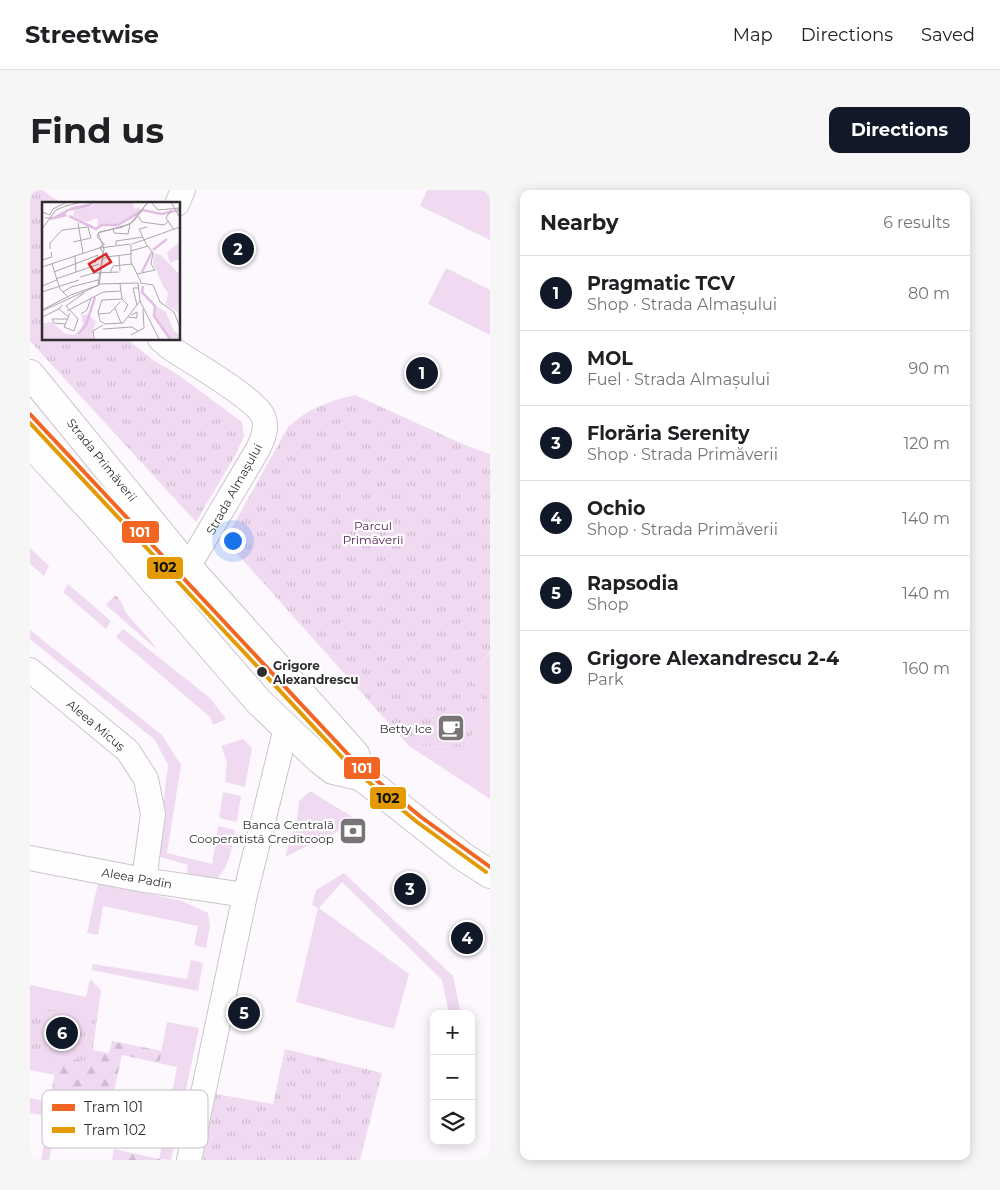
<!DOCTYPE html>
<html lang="en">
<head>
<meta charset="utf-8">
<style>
	body { margin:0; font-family:Montserrat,sans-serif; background:#f6f6f6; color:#202124 }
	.controls { position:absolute; right:15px; bottom:15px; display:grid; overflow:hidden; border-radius:10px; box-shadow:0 2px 12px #0003 }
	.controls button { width:45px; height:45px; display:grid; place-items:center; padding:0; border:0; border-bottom:1px solid #e0e0e0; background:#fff; color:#202124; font:25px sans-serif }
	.you { position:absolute; left:202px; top:350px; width:18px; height:18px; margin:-12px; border:4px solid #fff; border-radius:50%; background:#1a73e8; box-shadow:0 0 0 8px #1a73e833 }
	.badge { display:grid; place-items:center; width:32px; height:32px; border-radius:50%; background:#111827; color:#fff; font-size:16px; font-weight:700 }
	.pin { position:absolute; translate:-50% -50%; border:2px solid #fff; box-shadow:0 1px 5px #0006 }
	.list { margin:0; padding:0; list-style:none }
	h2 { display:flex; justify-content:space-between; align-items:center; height:65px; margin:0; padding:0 20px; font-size:21px }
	h2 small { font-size:16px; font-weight:400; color:#757577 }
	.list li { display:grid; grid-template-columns:32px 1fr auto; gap:15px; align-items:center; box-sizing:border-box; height:75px; padding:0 20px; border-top:1px solid #e0e0e0 }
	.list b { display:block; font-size:19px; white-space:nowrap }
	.list p { margin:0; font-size:16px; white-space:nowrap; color:#757577 }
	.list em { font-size:16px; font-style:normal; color:#757577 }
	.icon { flex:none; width:28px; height:28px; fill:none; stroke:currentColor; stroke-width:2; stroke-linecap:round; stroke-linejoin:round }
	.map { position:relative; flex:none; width:460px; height:970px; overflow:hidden; border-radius:10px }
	header { display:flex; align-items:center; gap:30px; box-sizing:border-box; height:70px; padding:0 25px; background:#fff; border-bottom:1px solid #e0e0e0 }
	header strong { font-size:24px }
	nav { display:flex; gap:28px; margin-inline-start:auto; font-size:18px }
	.intro { display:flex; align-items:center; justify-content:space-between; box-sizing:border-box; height:120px; padding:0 30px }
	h1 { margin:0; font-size:35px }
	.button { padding:12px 22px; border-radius:10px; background:#111827; color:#fff; font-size:18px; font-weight:700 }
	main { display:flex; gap:30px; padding:0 30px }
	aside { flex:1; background:#fff; border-radius:10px; box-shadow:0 2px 12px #0003 }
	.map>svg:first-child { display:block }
</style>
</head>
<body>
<header>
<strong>Streetwise</strong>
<nav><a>Map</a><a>Directions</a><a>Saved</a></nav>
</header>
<div class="intro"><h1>Find us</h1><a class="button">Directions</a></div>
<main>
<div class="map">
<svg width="460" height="970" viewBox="0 0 460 970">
	<defs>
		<pattern id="forest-firs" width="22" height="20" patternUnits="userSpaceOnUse" patternTransform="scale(1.25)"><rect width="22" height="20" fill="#f0daf1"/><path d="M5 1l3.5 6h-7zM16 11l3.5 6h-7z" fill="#cebbcf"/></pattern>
		<pattern id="park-tufts" width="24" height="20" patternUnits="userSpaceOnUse" patternTransform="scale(1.25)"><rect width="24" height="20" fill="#f0daf1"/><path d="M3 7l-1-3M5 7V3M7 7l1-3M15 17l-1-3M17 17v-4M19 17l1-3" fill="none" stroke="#cebbcf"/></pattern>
	</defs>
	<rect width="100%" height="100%" fill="#fdf8fd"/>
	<!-- green -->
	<path fill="#f0daf1" d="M397 0H460V50L390 16Z
		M416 78 460 100V145L398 114Z
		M0 358 19 376 14 386 0 374Z
		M38 394 81 431 76 439 33 402Z
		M93 439 180 508 196 529 183 535 180 527 86 447Z
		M0 440 132 545 151 575 137 663 182 674 188 636 205 640C201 661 200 677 184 692L156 689 158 675 127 666 138 575 125 550 0 449Z
		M460 462V510L442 491Z
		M460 516V609L379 556 434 557Z
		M213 549 222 558 215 597 195 592 197 572 191 556Z
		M280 601 329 631 255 667 267 629 269 611Z
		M193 602 211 606 207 632 189 628Z
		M314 683 423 786 431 824H419L412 790 312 692 289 718 379 784 364 839 266 812 288 718 282 715 286 700Z
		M68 693 152 711 178 723 180 736 176 758 164 755 168 736 73 716 68 745 57 743Z
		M161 770 173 773 168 801 61 780 63 774 157 789Z
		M60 789 71 800 61 872 28 867 25 885 0 880V795L56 807Z
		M137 832 169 838 141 970 129 969 147 877 129 873Z
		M0 908 19 912 18 926 0 923Z
		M27 930 19 970H11L17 936Z"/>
	<!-- forest -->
	<path fill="url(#forest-firs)" d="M85 405C93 411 92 418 98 425 107 437 119 446 126 459L76 415Z
		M82 851 132 861 129 873 92 865 72 956 25 946 26 931 17 936 19 912 28 867 61 872 62 860 79 863Z
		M84 959 129 969 132 970H82Z"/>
	<!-- park -->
	<path fill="url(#park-tufts)" d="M0 0H12L32 14H14V149H97L123 170 147 184 212 232 214 246 206 264 166 332 0 151Z
		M325 205 435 255 460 264V461L442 491 460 510V516L434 557 379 556 195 350 258 237C277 219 299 211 325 205Z
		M0 817 67 826 61 872 0 862Z
		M255 859 352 883 330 970H172L186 904 243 914Z"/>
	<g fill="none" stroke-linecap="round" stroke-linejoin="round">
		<!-- minor casing -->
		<g stroke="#cac6ca" stroke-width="26">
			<path id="minor" d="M147 14 153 0
				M130 149 139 157C158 170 225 208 233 226 238 237 233 249 228 259L158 377
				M0 480 98 561 116 589 123 624 114 690
				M0 668 114 690 215 705
				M159 970 215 705 256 538"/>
		</g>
		<!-- major casing -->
		<g stroke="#cac6ca" stroke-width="30">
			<path id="major" d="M0 184 158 377 325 564 332 587
				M0 253 72 331 229 512 290 570 303 580 332 587 432 666 460 684"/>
		</g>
		<!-- minor -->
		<use href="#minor" stroke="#fffeff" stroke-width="24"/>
		<!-- major -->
		<use href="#major" stroke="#fffeff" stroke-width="28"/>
		<!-- tram-1 casing -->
		<g stroke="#fff" stroke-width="8">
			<path id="tram-1" d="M0 224 328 575 391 627 460 677"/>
		</g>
		<!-- tram-2 casing -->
		<g stroke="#fff" stroke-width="8">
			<path id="tram-2" d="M0 233 323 579 387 632 456 682"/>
		</g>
		<!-- tram-1 -->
		<use href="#tram-1" stroke="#f26522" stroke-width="4"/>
		<!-- tram-2 -->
		<use href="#tram-2" stroke="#e39a05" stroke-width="4"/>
	</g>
	<!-- icons -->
	<defs>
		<g id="cafe-square" transform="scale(1.4375)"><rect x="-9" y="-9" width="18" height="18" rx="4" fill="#787478" stroke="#fff"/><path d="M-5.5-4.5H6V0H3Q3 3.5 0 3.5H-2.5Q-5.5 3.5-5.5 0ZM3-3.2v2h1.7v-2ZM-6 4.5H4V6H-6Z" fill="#fff"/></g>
		<g id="bank-square" transform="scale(1.4375)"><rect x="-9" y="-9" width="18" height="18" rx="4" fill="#787478" stroke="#fff"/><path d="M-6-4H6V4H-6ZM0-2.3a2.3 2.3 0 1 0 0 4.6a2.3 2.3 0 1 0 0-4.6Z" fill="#fff"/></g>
	</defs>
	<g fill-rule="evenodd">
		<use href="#cafe-square" x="421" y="538"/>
		<use href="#bank-square" x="323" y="641"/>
	</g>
	<!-- markers -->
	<circle fill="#302d30" stroke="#fff" stroke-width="2" cx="232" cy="482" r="6"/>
	<g text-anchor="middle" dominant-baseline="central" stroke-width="4.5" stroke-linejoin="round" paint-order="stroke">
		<!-- street labels -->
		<g font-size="12" fill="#302d30" stroke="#fff">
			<text transform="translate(72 270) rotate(51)">Strada Primăverii</text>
			<text transform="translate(204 299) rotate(-61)">Strada Almașului</text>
			<text transform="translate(66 535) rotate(40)">Aleea Micuș</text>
			<text transform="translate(107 688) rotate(10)">Aleea Padin</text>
		</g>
		<!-- park labels -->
		<g font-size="12" fill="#511b56" stroke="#fff">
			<text x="343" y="335">Parcul<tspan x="343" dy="14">Primăverii</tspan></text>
		</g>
		<!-- stop labels -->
		<g font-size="12" font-weight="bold" fill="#302d30" stroke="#fff" text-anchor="start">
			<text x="243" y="475">Grigore<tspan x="243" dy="14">Alexandrescu</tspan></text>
		</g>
		<!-- poi labels -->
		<g font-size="12" fill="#302d30" stroke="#fff" text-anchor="end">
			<text x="402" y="538">Betty Ice</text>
			<text x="304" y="634">Banca Centrală<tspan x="304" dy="14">Cooperatistă Creditcoop</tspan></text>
		</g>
	</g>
	<!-- overview -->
	<g transform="translate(12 12)">
		<rect width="138" height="138" fill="#fdf8fd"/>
		<path d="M137 41V57L128 61 125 50ZM126 91 133 97 137 111 124 103ZM113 104 124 110 132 129 137 132V137H128L114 119ZM46 112 54 120 49 137 38 129 41 122 39 113Z" fill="#f0daf1"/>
		<path d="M10 120 22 131 31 133 38 129 52 137H0V121Z" fill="#f0daf1"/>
		<path d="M112 51 119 53 137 72V106L121 84 111 61Z" fill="#f0daf1"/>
		<path d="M54 0H90L93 7 97 5 98 9 77 22H60L55 26 56 16 44 20 31 14 32 8 49 5Z" fill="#f0daf1"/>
		<path d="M54 0 47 5 27 9 23 12 26 14 9 18 0 15H11L30 5Z" fill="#e1bfe3"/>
		<path fill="none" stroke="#e1bfe3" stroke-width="2.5" d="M27 14 54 27 60 23H76L101 8 119 12 138 8M111 48 125 37M100 70 110 50M101 84 100 90 113 104 112 114 128 137M36 132 44 123 53 95"/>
		<path fill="none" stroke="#aba7ab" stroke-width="1" d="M109 0 116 8 138 6M129 0 138 16M24 4 40 0M129 8 124 16 132 28M0 10 8 13 11 7 25 0M96 14 100 20 122 23 127 19M36 21 41 51M80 25 91 20 106 0M105 25 97 27 105 44M0 27 14 8 26 3M71 27 72 31 86 32 88 22M31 40 49 36M62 42 55 35 57 30 81 25M63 42 58 45 61 51 56 82 96 81M90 42 138 25M74 43V39L101 35M89 43V60L99 80M8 47V41L20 28 46 25 49 36M89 49 106 44 111 51 109 62 113 68 95 72M33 54 34 70M77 54 78 69M0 58 10 55 9 50M59 59 64 55 89 52M10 62 18 87 26 95M0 65 57 46 89 42M12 70 56 53 53 61M68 71 71 64 90 62M38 75 52 71 77 70M14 77 57 62M96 81 98 99 117 137M98 81 111 83 118 100 132 110 138 126M78 82 80 97M0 84 15 78M0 90 37 78M21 90 29 85 56 78M80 97 60 98 56 110 58 119 63 122 81 121 98 99M80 97 86 103 82 110M20 103 17 107 27 115M95 103 91 86H96M73 106 79 121M0 108 29 93 57 83M0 109 57 83 62 47 56 31 88 22 106 0M25 109 61 90 79 89M28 111 22 125 32 129 36 117 24 104 42 91M39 112 45 108 49 96M56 112 68 111 78 100M0 115 17 107M86 115 95 116V110L89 113M10 117 12 121 24 122M10 117H26M61 127 90 125 96 129M89 133 102 126 101 107M52 137 51 129 61 123"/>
		<path fill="#d62828" fill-opacity="0.15" stroke="#d62828" stroke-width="2.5" d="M64 52 69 60 52 70 47 62Z"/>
		<rect width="138" height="138" fill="none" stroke="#302d30" stroke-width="2.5"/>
	</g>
	<!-- legend -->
	<rect x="12" y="900" width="166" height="58" rx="8" fill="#fff" stroke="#c1c0c1" stroke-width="1"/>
	<rect x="22" y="914" width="23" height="7" fill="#f26522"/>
	<rect x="22" y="937" width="23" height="6" fill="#e39a05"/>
	<g font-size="14" fill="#302d30">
		<text x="54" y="922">Tram 101</text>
		<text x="54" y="945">Tram 102</text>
	</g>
	<g stroke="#fff" stroke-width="2">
		<rect x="91" y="330" width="39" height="24" rx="5" fill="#f26522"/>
		<rect x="116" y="366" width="38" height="24" rx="5" fill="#e39a05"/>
		<rect x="313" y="566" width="38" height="24" rx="5" fill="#f26522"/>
		<rect x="339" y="596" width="38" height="24" rx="5" fill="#e39a05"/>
	</g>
	<g font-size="14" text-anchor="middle" font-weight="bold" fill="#fff">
		<text x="110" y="347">101</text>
		<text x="332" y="583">101</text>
	</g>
	<g font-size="14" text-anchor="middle" font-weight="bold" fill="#111">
		<text x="135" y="382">102</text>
		<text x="358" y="613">102</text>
	</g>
</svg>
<div class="controls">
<button>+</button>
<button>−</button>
<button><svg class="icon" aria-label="layers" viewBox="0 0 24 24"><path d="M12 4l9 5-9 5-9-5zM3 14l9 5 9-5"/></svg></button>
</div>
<div class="you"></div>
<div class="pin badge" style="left:392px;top:183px">1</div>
<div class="pin badge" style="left:208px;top:59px">2</div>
<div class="pin badge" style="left:380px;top:699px">3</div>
<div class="pin badge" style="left:437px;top:748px">4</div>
<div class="pin badge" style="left:214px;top:823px">5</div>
<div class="pin badge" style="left:32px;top:843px">6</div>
</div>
<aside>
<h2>Nearby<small>6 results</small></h2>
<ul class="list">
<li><span class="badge">1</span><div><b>Pragmatic TCV</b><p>Shop · Strada Almașului</p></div><em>80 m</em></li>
<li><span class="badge">2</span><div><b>MOL</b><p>Fuel · Strada Almașului</p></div><em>90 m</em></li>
<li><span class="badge">3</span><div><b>Florăria Serenity</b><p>Shop · Strada Primăverii</p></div><em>120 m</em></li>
<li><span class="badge">4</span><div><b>Ochio</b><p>Shop · Strada Primăverii</p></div><em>140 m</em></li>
<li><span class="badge">5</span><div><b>Rapsodia</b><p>Shop</p></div><em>140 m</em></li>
<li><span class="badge">6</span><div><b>Grigore Alexandrescu 2-4</b><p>Park</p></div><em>160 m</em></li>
</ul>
</aside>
</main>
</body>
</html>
